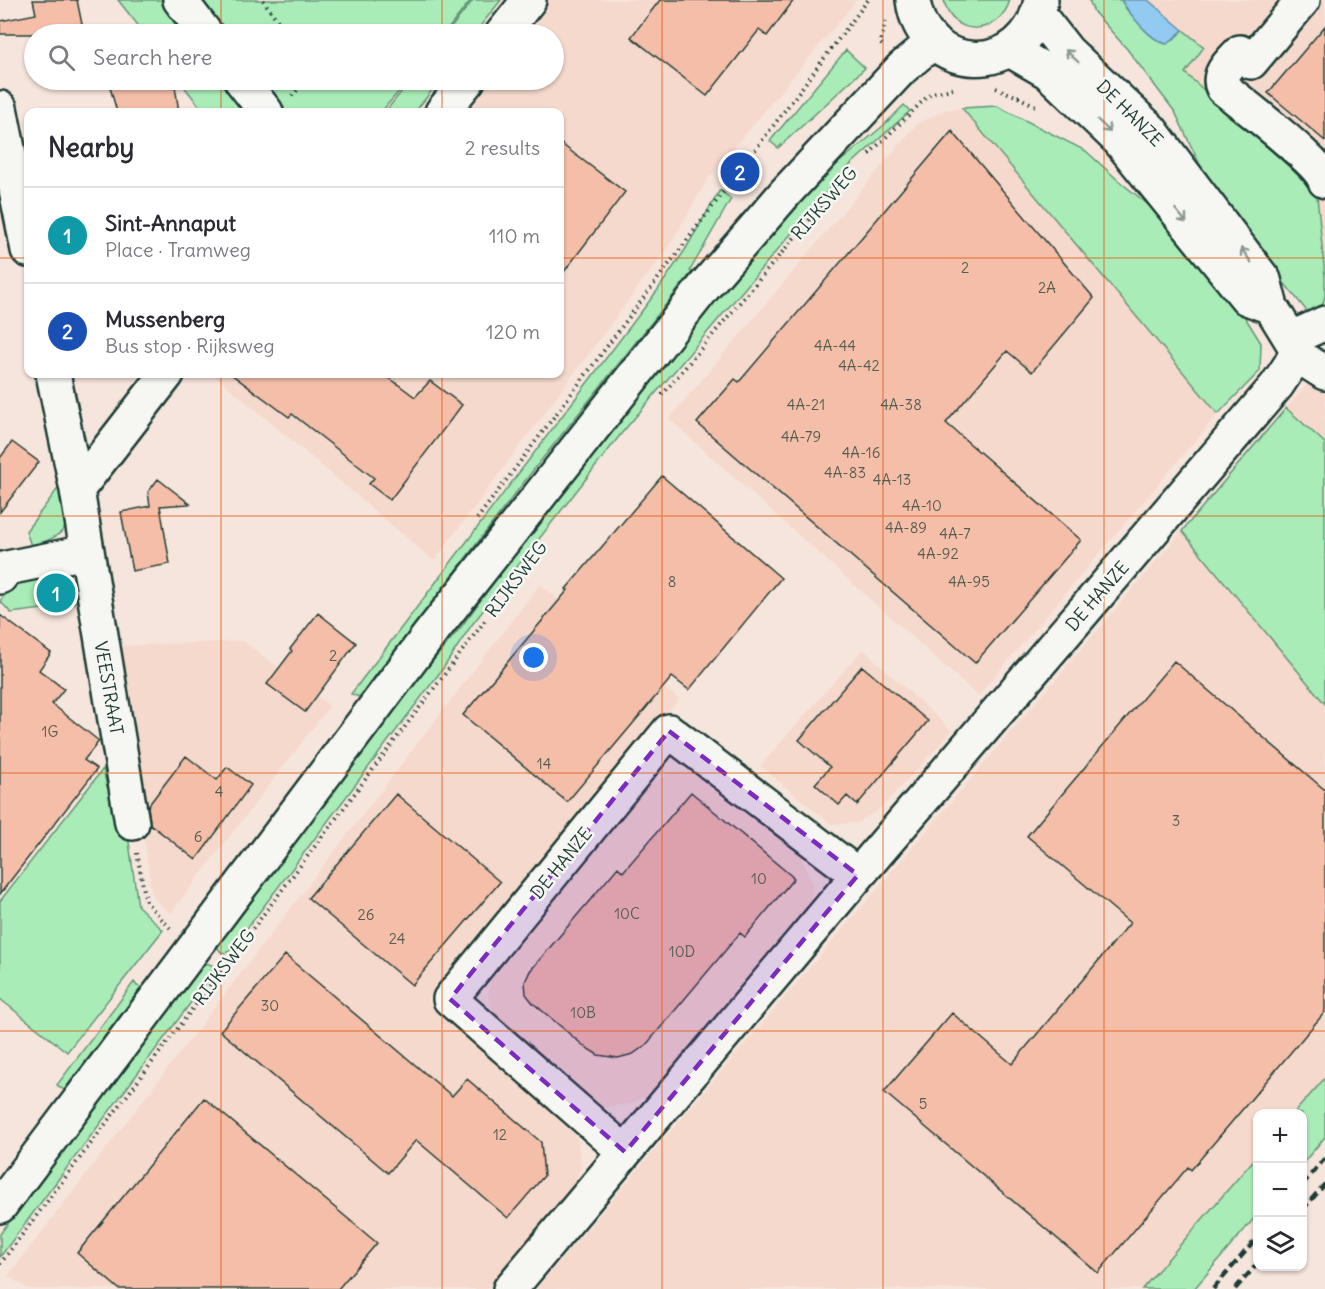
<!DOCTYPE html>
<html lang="en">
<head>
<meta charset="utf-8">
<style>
	body { margin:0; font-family:Delius,sans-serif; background:#f7f7f7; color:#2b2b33 }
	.controls { position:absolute; right:18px; bottom:18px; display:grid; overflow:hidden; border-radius:12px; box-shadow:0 2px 4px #0004 }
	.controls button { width:54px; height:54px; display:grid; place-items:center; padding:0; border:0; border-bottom:2px solid #e1e1e2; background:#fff; color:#2b2b33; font:30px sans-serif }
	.you { position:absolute; left:534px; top:658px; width:21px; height:21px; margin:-15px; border:4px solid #fff; border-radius:50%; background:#1a73e8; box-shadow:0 0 0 9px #1a73e833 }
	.badge { display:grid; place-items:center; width:39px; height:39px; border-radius:50%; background:#1f6fb2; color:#fff; font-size:20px; font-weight:700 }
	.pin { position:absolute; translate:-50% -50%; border:3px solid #fff; box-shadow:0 2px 6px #0006 }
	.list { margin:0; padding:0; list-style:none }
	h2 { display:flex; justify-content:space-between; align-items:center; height:78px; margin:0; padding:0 24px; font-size:26px }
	h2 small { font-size:20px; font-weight:400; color:#7c7c81 }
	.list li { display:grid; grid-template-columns:39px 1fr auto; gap:18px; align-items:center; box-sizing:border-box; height:96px; padding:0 24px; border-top:2px solid #e1e1e2 }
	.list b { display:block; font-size:22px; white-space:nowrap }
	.list p { margin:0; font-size:20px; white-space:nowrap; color:#7c7c81 }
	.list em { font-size:20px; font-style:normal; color:#7c7c81 }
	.icon { flex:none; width:33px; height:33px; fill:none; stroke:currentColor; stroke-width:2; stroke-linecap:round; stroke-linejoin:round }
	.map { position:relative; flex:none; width:1325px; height:1289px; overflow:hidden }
	.search { position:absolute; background:#fff; box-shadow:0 2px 4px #0004; left:24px; top:24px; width:540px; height:66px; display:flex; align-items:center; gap:15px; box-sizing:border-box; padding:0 21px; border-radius:33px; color:#7c7c81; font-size:22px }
	.panel { position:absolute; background:#fff; box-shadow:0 2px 4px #0004; left:24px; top:108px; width:540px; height:270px; border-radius:12px }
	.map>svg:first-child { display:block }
</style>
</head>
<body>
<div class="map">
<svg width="1325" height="1289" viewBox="0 0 1325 1289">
	<rect width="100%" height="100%" fill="#f6e5dc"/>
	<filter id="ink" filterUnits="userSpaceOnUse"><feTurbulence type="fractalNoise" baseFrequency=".0167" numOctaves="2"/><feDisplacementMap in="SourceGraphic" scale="12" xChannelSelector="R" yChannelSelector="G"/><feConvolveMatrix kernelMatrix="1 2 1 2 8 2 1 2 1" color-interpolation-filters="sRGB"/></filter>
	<g filter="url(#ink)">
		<!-- built -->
		<path fill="#f6d9cd" d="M547 0H857L708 179 669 246 434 561 213 374H560V112H463L488 80H554V34H521Z
			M1148 0H1325V276L1317 196 1308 183 1184 73 1204 47Z
			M962 108 1218 414 978 696 669 419 917 124 945 110Z
			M1325 365V443L1286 408Z
			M1182 531 1325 704V1078L1309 1097 1294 1113 1258 1114 1257 1156 1142 1289H536Z
			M540 584 679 699 427 1000 566 1122 578 1140 581 1167 569 1195 487 1289H28L8 1276Z
			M243 641 330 706 171 913 155 900 151 890 118 646Z
			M863 649 952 731 880 809 857 823 831 824 760 766Z
			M672 772 702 774 791 844 801 856 813 885 807 913 652 1093 631 1104 606 1107 584 1099 503 1030 493 1014 488 996 491 977 497 959 645 786Z"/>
		<!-- green -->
		<path fill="#a9ecb7" stroke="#649476" stroke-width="1.5" d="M118 0H471L444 34H145Z
			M473 0H501L474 34H446Z
			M944 0H1010C999 37 951 38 944 0Z
			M1089 0H1121L1127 10 1153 37 1172 41 1183 30 1204 47 1185 73 1308 183 1317 196 1325 276V295L1321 313 1310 315 1285 284 1283 285 1197 175 1193 169 1200 165 1175 112 1127 49 1094 12Z
			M846 50 865 68 778 148 770 141Z
			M179 80H409L381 112H204Z
			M411 80H440L415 112H385Z
			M904 105 910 111 847 168 621 434 471 626 444 667 230 951 225 953 221 952 217 947 219 940 427 668 461 627 562 490 705 311 767 238 830 170 883 126Z
			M997 106 1086 151 1119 181 1172 224 1227 288 1261 343 1260 371 1218 414 962 108Z
			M720 190 731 199 692 267 690 271 692 272 531 473 359 697 351 694 657 291 685 250Z
			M1286 408 1325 443V704L1182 531Z
			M63 482C71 522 75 533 31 546L26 531Z
			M57 573C71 579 78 585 83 599L66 606 11 613 0 601C17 578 30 579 57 573Z
			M103 769 107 787 116 786 127 828 138 906 163 930 67 1052 0 999V901Z
			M206 963 212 965 213 973 0 1257V1234L201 965Z
			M134 982 137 986 142 987 64 1090 57 1085Z
			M1325 1078V1137L1303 1163 1302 1114 1294 1113Z
			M1257 1156V1215L1194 1289H1142Z"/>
		<!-- water -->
		<path fill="#93caf1" stroke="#6592a5" stroke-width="1.5" d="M1121 0H1148L1183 30 1167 44C1150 41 1130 14 1121 0Z"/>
		<!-- building -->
		<path fill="#f5bea9" stroke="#1f3d34" stroke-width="1.5" d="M33 0H77L84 34H0V21L36 14Z
			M660 0H794L767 36 759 30 707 96 631 37Z
			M1325 26V141L1268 93Z
			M108 80H174L179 112H117Z
			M952 131 1094 298 1032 372 1007 351 946 423 1081 540 975 663 697 423 735 379 739 382Z
			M560 143 625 192 560 277Z
			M231 374H384L415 397 430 381 462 405 390 500 369 484 374 478 292 414 289 417Z
			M12 442 39 462 0 512V458Z
			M662 476 781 578 689 690 672 677 567 802 463 715 568 590 566 589Z
			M158 479 190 504 160 506 170 564 132 571 121 512 150 506 148 492Z
			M318 613 356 643 305 712 267 684 292 651 290 649Z
			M0 615 51 653 39 670 64 689 52 704 99 741 84 760 97 769 0 894Z
			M1174 661 1325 790V1012L1191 1170 1188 1167 1098 1273 884 1092 952 1013 1012 1064 1130 923 1027 836Z
			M862 666 928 721 857 805 847 796 839 805 815 784 830 767 799 740Z
			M186 756 217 780 227 767 251 785 196 860 150 824 148 806Z
			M691 792 794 878 745 937 740 933 646 1045 633 1054 618 1058 598 1055 585 1047 533 1003 526 994 525 982 530 971 618 867 623 872Z
			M396 794 500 882 412 985 308 898Z
			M285 955 452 1096 467 1079 541 1142 544 1176 508 1218 416 1140 388 1173 220 1031Z
			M204 1098 377 1243 338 1289H119L77 1253Z"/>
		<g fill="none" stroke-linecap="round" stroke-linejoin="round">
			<!-- minor casing -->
			<g stroke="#1f3d34" stroke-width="38">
				<path id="minor" d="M180 0 206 34
					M1303 0 1251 62 1240 52C1231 62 1216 74 1223 88 1242 103 1320 163 1325 181
					M502 34 529 0
					M1010 50 1048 72 1119 140 1247 298 1271 307
					M241 80 266 112
					M0 108 28 250
					M442 112 468 80
					M1292 338 1325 323
					M1295 354 1325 373
					M53 374 77 490 132 823
					M77 490 167 374
					M0 577 7 568 86 552
					M858 875 669 731 450 999 625 1152 858 875 1277 385 1291 364 1295 354V346L1271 307 1264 280 1150 129 1067 51 1038 14
					M510 1289 625 1152"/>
			</g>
			<!-- major casing -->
			<g stroke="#1f3d34" stroke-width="38">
				<path id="major" d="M913 0C923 77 1027 79 1041 0
					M0 1206 430 634 704 287 786 192 902 68 933 42"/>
			</g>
			<!-- path -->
			<path stroke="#1f3d34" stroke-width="4" stroke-dasharray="1.5 4.5" stroke-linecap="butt" d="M263 0 287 34
				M882 45 880 43 886 21
				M996 88 1018 97 1022 94
				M292 96 306 80
				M1018 97 1036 106
				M869 154 931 93 953 89
				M662 395 827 199
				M477 519 868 0
				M137 853 146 902 170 928
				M0 1264 487 618"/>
			<!-- minor -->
			<use href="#minor" stroke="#f6f6f2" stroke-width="33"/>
			<!-- major -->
			<use href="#major" stroke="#f6f6f2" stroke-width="33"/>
			<!-- rail -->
			<path stroke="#1f3d34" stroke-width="4.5" stroke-dasharray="9 4.5" stroke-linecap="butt" d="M1302 1185 1325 1158
				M1302 1210 1325 1184
				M1213 1289 1258 1237
				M1235 1289 1258 1263"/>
		</g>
		<!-- one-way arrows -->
		<defs><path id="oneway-shaft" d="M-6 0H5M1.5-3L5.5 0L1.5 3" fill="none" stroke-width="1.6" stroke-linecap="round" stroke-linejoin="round" transform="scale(1.5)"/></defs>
		<g stroke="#8a9a93">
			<use href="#oneway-shaft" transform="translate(1072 56) rotate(-136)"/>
			<use href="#oneway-shaft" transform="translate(1104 126) rotate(44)"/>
			<use href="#oneway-shaft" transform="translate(1181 216) rotate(51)"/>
			<use href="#oneway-shaft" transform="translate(1246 255) rotate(-126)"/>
		</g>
	</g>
	<!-- marked area -->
	<path fill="#7b2cbf" fill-opacity="0.2" stroke="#7b2cbf" stroke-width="4.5" stroke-dasharray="12 8" stroke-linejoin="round" d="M669 731 858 875 625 1152 450 999Z"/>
	<!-- grid -->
	<path fill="none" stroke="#de580e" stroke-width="1.5" stroke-opacity="0.55" d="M221 0V34M442 0V34M662 0V1289M883 0V1289M1104 0V1289M221 80V112M442 80V112M0 258H28M560 258H1325M221 374V1289M442 374V1289M0 516H1325M0 773H1325M0 1031H1325"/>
	<g text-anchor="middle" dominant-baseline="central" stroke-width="5" stroke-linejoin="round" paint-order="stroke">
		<!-- number labels -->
		<g font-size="15" fill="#545d51">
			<text x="965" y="267">2</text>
			<text x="1047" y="287">2A</text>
			<text x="835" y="345">4A-44</text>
			<text x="859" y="365">4A-42</text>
			<text x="806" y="404">4A-21</text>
			<text x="901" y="404">4A-38</text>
			<text x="801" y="436">4A-79</text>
			<text x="861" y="452">4A-16</text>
			<text x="845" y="472">4A-83</text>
			<text x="892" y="479">4A-13</text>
			<text x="922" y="505">4A-10</text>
			<text x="906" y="527">4A-89</text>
			<text x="955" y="533">4A-7</text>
			<text x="938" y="553">4A-92</text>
			<text x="672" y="581">8</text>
			<text x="969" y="581">4A-95</text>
			<text x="333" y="655">2</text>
			<text x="50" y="731">1G</text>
			<text x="544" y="763">14</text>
			<text x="219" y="791">4</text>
			<text x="1176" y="820">3</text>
			<text x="198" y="836">6</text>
			<text x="759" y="878">10</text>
			<text x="627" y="913">10C</text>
			<text x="366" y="914">26</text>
			<text x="397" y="938">24</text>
			<text x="682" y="951">10D</text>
			<text x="270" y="1005">30</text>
			<text x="583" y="1012">10B</text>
			<text x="923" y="1103">5</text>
			<text x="500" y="1134">12</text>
		</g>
		<!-- street labels -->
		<g font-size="18" fill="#1f3d34" stroke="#f6f6f2">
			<text transform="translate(1130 113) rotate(45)">DE HANZE</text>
			<text transform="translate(824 203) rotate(-49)">RIJKSWEG</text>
			<text transform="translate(516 579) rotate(-53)">RIJKSWEG</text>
			<text transform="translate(1097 596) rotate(-49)">DE HANZE</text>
			<text transform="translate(109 688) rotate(80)">VEESTRAAT</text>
			<text transform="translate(561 863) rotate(-51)">DE HANZE</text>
			<text transform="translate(224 967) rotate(-53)">RIJKSWEG</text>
		</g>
	</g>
</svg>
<div class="controls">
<button>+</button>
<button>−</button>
<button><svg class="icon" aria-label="layers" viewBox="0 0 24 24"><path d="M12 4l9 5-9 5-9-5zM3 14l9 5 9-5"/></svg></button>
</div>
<div class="you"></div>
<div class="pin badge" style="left:56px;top:593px;background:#0f9aa8">1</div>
<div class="pin badge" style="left:740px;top:172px;background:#1a4fb4">2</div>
<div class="search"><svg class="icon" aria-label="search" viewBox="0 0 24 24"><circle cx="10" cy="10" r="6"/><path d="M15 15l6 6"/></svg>Search here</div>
<section class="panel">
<h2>Nearby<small>2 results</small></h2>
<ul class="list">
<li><span class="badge" style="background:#0f9aa8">1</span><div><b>Sint-Annaput</b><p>Place · Tramweg</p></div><em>110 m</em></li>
<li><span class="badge" style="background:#1a4fb4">2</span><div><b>Mussenberg</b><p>Bus stop · Rijksweg</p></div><em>120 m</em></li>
</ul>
</section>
</div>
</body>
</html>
